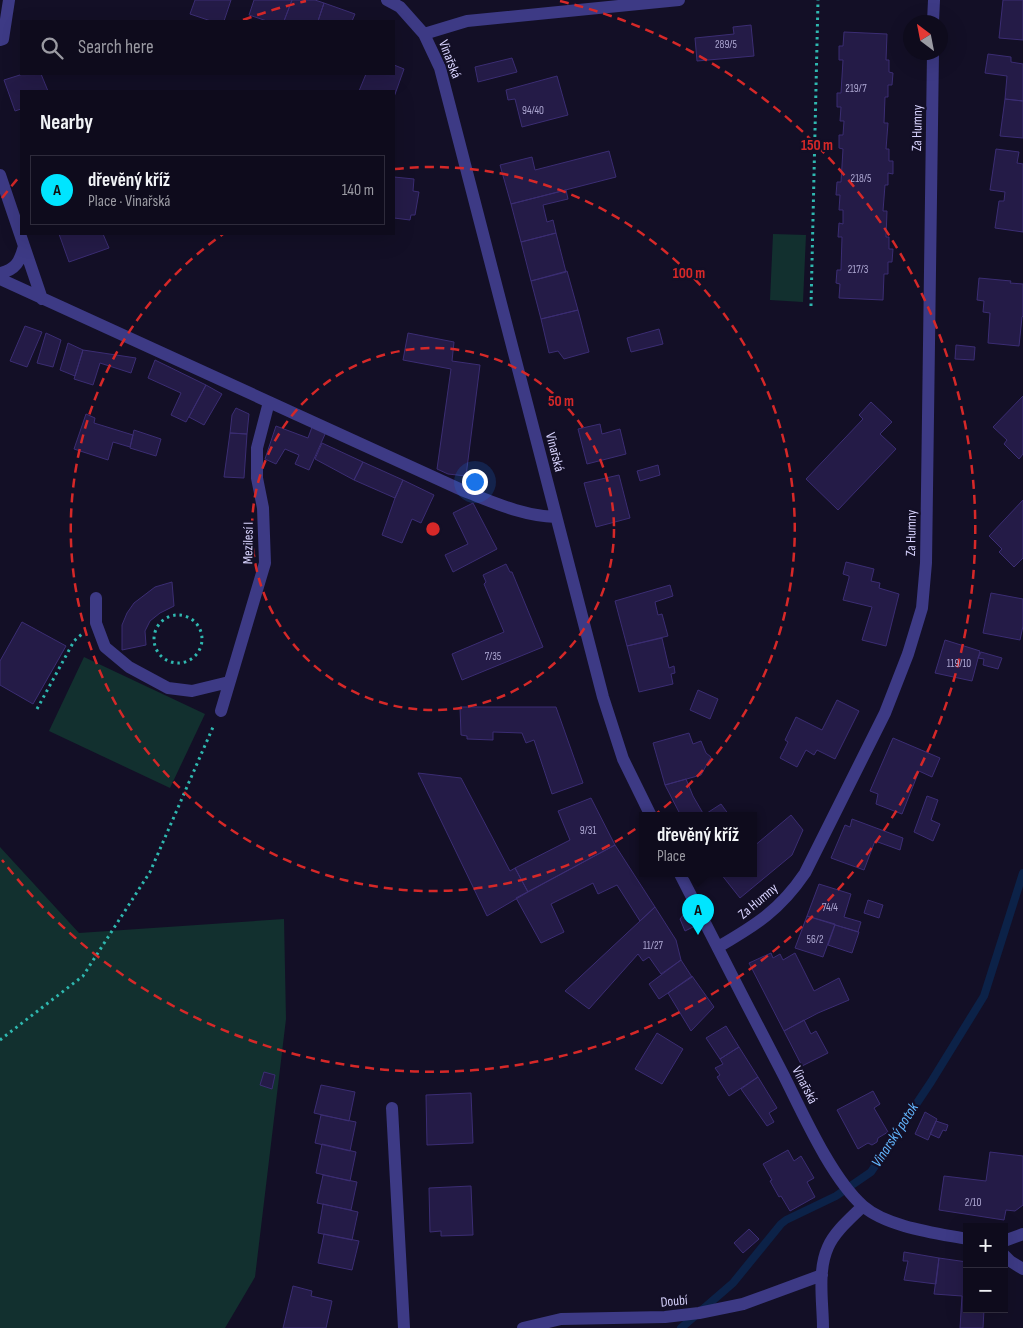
<!DOCTYPE html>
<html lang="en">
<head>
<meta charset="utf-8">
<style>
	body { margin:0; font-family:"Sofia Sans Condensed",sans-serif; background:#1c1929; color:#f1f3f6 }
	.controls { position:absolute; right:15px; bottom:15px; display:grid; overflow:hidden; border-radius:0px; box-shadow:0 5px 20px #0002 }
	.controls button { width:45px; height:45px; display:grid; place-items:center; padding:0; border:0; border-bottom:1px solid #2e2b3b; background:#0e0b1c; color:#f1f3f6; font:25px sans-serif }
	.compass { position:absolute; left:903px; top:15px; width:45px; height:45px; border-radius:50%; background:#0e0b1c; box-shadow:0 5px 20px #0002; rotate:328deg }
	.you { position:absolute; left:474px; top:481px; width:18px; height:18px; margin:-12px; border:4px solid #fff; border-radius:50%; background:#1a73e8; box-shadow:0 0 0 8px #1a73e833 }
	.badge { display:grid; place-items:center; width:32px; height:32px; border-radius:50%; background:#00e5ff; color:#111; font-size:16px; font-weight:700 }
	.pin { position:absolute; translate:-50% -41px; filter:drop-shadow(0 1px 2px #0008) }
	.pin::after { content:''; position:absolute; top:26px; width:18px; height:15px; background:inherit; clip-path:polygon(0 0,100% 0,50% 100%) }
	.popup { position:absolute; left:639px; top:812px; width:118px; height:65px; box-sizing:border-box; display:grid; place-content:center; border-radius:0px; background:#0e0b1c; filter:drop-shadow(0 1px 4px #0005); font-size:16px; white-space:nowrap; color:#9b9ba3 }
	.popup b { font-size:19px; color:#f1f3f6 }
	.popup::after { content:''; position:absolute; left:50%; top:100%; margin-left:-10px; border:10px solid transparent; border-top-color:#0e0b1c }
	.list { margin:0; padding:0; list-style:none }
	h2 { display:flex; justify-content:space-between; align-items:center; height:65px; margin:0; padding:0 20px; font-size:21px }
	h2 small { font-size:16px; font-weight:400; color:#9b9ba3 }
	.list li { display:grid; grid-template-columns:32px 1fr auto; gap:15px; align-items:center; box-sizing:border-box; height:70px; margin:0 10px 10px; padding:0 10px; border:1px solid #2e2b3b; border-radius:0px }
	.list b { display:block; font-size:19px; white-space:nowrap }
	.list p { margin:0; font-size:16px; white-space:nowrap; color:#9b9ba3 }
	.list em { font-size:16px; font-style:normal; color:#9b9ba3 }
	.icon { flex:none; width:28px; height:28px; fill:none; stroke:currentColor; stroke-width:2; stroke-linecap:round; stroke-linejoin:round }
	.map { position:relative; flex:none; width:1023px; height:1328px; overflow:hidden }
	.search { position:absolute; background:#0e0b1c; box-shadow:0 5px 20px #0002; left:20px; top:20px; width:375px; height:55px; display:flex; align-items:center; gap:12px; box-sizing:border-box; padding:0 18px; border-radius:0px; color:#9b9ba3; font-size:19px }
	.panel { position:absolute; background:#0e0b1c; box-shadow:0 5px 20px #0002; left:20px; top:90px; width:375px; height:145px; border-radius:0px }
	.map>svg:first-child { display:block }
</style>
</head>
<body>
<div class="map">
<svg width="1023" height="1328" viewBox="0 0 1023 1328">
	<rect width="100%" height="100%" fill="#130f26"/>
	<!-- green -->
	<path fill="#12302f" d="M773 234 806 235 803 302 770 300Z
		M84 657 205 714 170 788 49 731Z
		M0 847 79 933 284 919 286 1019 255 1277 225 1328H0Z"/>
	<g fill="none" stroke-linecap="round" stroke-linejoin="round">
		<!-- stream -->
		<path stroke="#0c2248" stroke-width="8" d="M681 1328 733 1283 781 1224 786 1220 836 1196 871 1172 931 1082 984 996 1023 873"/>
	</g>
	<!-- building -->
	<path fill="#241b47" stroke="#3b2d73" d="M195 0H231L224 21H211L190 14Z
		M254 0H292L284 21H267L249 15Z
		M292 0H315L324 3 318 21H284Z
		M1003 0H1023V40L999 38Z
		M324 3 355 14 352 21H318Z
		M751 25 754 56 697 61 695 38 734 34 733 27Z
		M844 32 887 34 886 60H889V72L893 73 892 85H888V97H885L884 123H888L886 149H889V161H893V174L888 173V185H885L883 211H887L886 237H889V249H893L892 262H888V274H884L883 300 839 298 840 284 836 283 837 270H841L842 237H838L839 223 843 224V210H839L840 195H836L837 182H841L843 149 839 148V135H843L844 121H840L841 107H837V93H841L843 60H839V46H843Z
		M988 54 1011 57V62L1023 64V101L1005 99 1007 76 985 73Z
		M512 58 517 72 478 82 475 67Z
		M394 65 404 69 394 97V91H359L366 74H394Z
		M23 74H41L48 91H21V109L15 111 4 80Z
		M557 76 568 115 522 127 515 99 508 100 506 90Z
		M1005 99 1023 101V138L1000 136Z
		M996 149 1019 152 1017 163 1023 164V232L995 228 999 201H1004L1005 192 990 190Z
		M609 151 616 177 511 204 500 165 532 157 535 170Z
		M394 177 414 179 413 191 419 192 415 215H411L410 220 394 218Z
		M566 190 568 199 543 205 547 222 553 220 556 233 521 242 511 204Z
		M556 233 566 272 531 281 521 242Z
		M59 234H103L109 248 69 262Z
		M567 271 578 310 541 319 531 281Z
		M979 278 1011 281 1010 283 1023 284V316L1022 317 1019 346 988 343 990 313 983 312 984 301 977 300Z
		M578 310 589 352 564 359 558 351 549 353 541 319Z
		M25 326 42 332 27 367 10 361Z
		M659 329 663 344 631 352 627 338Z
		M46 333 61 340 53 367 37 363Z
		M408 333 454 342 452 361 480 365 466 476 448 474 437 469 451 369 403 360Z
		M68 343 83 350 75 376 60 370Z
		M956 345 975 347 974 360 955 359Z
		M83 350 136 358 131 373 100 363 93 385 74 379Z
		M155 360 206 385 186 422 171 415 181 393 148 378Z
		M206 385 222 394 204 425 189 417Z
		M1023 396V454L1019 459 1004 444 1007 440 993 427Z
		M871 402 892 422 880 434 896 449 838 510 806 479 863 419 859 415Z
		M236 408 249 414 247 434 230 433 232 415Z
		M86 414 95 418 94 423 133 435 130 447 113 442 108 460 74 449Z
		M600 424 602 434 620 429 626 454 587 464 578 429Z
		M276 426 308 438 312 427 326 432 309 470 295 464 299 455 285 449 276 464 265 459Z
		M134 430 161 439 156 456 130 448Z
		M230 433 247 434 244 478 224 477Z
		M322 443 363 462 354 480 315 459Z
		M363 462 403 480 395 498 354 480Z
		M658 465 660 475 640 481 637 471Z
		M619 475 630 518 596 527 584 483Z
		M403 480 434 495 421 523 412 519 402 543 382 535 395 498Z
		M1023 500V558L1014 567 999 552 1002 549 989 536Z
		M473 503 497 549 453 572 445 555 468 544 453 513Z
		M846 562 874 569 871 581 880 583 879 588 899 594 886 646 862 640 872 607 843 600 849 578V576L843 574Z
		M506 564 510 572H512L543 647 462 680 452 654 504 632 484 584 486 582 483 575Z
		M172 582 174 606 160 613 150 621 145 631 146 645 122 650V625L127 613 134 603 155 587Z
		M670 585 673 596 655 602 658 615 662 614 668 636 627 646 615 601Z
		M991 593 1023 599V626L1020 640 983 633Z
		M22 622 66 646 33 704 0 685V661Z
		M662 638 669 668 674 666 675 673 671 674 673 684 639 692 627 646Z
		M945 640 980 651 972 681 935 673Z
		M981 652 1002 658 998 669 983 665 984 659 978 658Z
		M698 690 718 699 710 719 690 710Z
		M837 700 859 711 835 759 817 750 814 755 806 750 797 767 780 758 788 742 785 740 796 717 822 730Z
		M460 707H556L583 783 552 794 534 740 526 743 522 733 493 732V740L467 739V736L461 735Z
		M689 733 693 744 701 741 706 753 711 757 701 775 665 785 653 743Z
		M893 738 940 758 932 777 919 771 902 814 876 804 878 794 870 791Z
		M418 773 461 778 510 871 515 868 528 892 487 916Z
		M686 779 693 796 704 815 721 804 729 815 727 816H681L665 785Z
		M927 796 938 800 931 820 940 824 933 841 914 832Z
		M591 798 615 845 528 892 515 868 570 840 558 811Z
		M791 815 803 830 792 855 740 898 721 874H753V847Z
		M852 819 903 838 900 850 875 841 864 870 831 858 845 825 850 827Z
		M615 845 655 907 640 921 617 885 598 894 593 883 551 904 564 932 541 943 516 898Z
		M819 884 851 894 844 917 861 922 858 932 807 916Z
		M868 900 883 905 879 918 864 913Z
		M655 907 676 940 681 960 661 974 649 957 643 961 638 954 589 1009 565 991Z
		M684 914 690 916 695 926 685 931 680 919Z
		M807 916 835 924 823 957 795 948Z
		M835 925 859 932 852 953 828 945Z
		M771 953 773 958 780 954 783 960 795 953 814 991 839 978 849 1000 818 1013 784 1031 749 963Z
		M681 960 692 977 659 999 649 984Z
		M692 976 714 1007 691 1031 668 993Z
		M804 1020 811 1034 816 1031 828 1053 802 1066 784 1031Z
		M726 1026 739 1047 720 1059 706 1038Z
		M657 1033 683 1049 662 1084 635 1069Z
		M739 1047 758 1077 729 1096 717 1077 720 1075 715 1068 723 1064 720 1059Z
		M264 1072 275 1075 272 1089 260 1085Z
		M758 1077 777 1108 769 1113 774 1122 767 1126 741 1089Z
		M321 1085 355 1092 349 1121 314 1113Z
		M873 1091 880 1104 874 1108 888 1132 878 1138 877 1142 872 1145 868 1143 858 1149 837 1110Z
		M471 1093 473 1143 427 1145 426 1095Z
		M925 1112 937 1119 928 1140 915 1134Z
		M321 1115 356 1122 350 1151 315 1143Z
		M936 1121 948 1125 946 1131 943 1130 939 1138 930 1134Z
		M322 1144 356 1152 350 1181 316 1173Z
		M788 1150 794 1161 801 1156 814 1178 807 1182 815 1197 790 1211 781 1196 779 1197 770 1181 772 1180 763 1164Z
		M990 1152 1023 1156V1205L1015 1211 1006 1210 1004 1220 939 1210 944 1176 986 1181Z
		M323 1175 357 1182 351 1210 317 1203Z
		M471 1186 473 1235 441 1236V1231L430 1232 429 1188Z
		M323 1204 358 1212 352 1240 318 1233Z
		M749 1229 759 1239 743 1253 734 1243Z
		M324 1234 359 1241 352 1270 318 1263Z
		M904 1252 939 1258 936 1284 904 1280 908 1261H903Z
		M939 1258 967 1262V1309H984L983 1328H960L962 1296 934 1294Z
		M293 1286 312 1291 311 1296 332 1301 326 1328H283Z"/>
	<g fill="none" stroke-linecap="round" stroke-linejoin="round">
		<!-- path -->
		<path stroke="#2fb8b0" stroke-width="3" stroke-dasharray="2.5 4" stroke-linecap="butt" d="M811 306 818 0
			M154 639a24 24 0 1 1 48 0a24 24 0 1 1-48 0Z
			M37 709 74 641 82 634
			M0 1040 83 976 150 872 213 727"/>
		<!-- minor -->
		<path stroke="#3d3a85" stroke-width="12" d="M387 0 400 7 424 34 440 68 603 697 623 759 651 816
			M933 22 934 0
			M424 34 467 21 679 0
			M0 40 3 39 9 0
			M0 175 42 299
			M0 273C16 270 20 261 24 246
			M0 279 464 491C495 503 523 516 556 517
			M96 598V623L105 647 129 667 168 688 192 691 229 682
			M221 711 265 563 263 508 257 478V448L269 402
			M680 874C714 941 749 1009 784 1076 803 1114 832 1179 863 1206 887 1227 936 1233 967 1239
			M718 947C756 925 780 910 805 873L885 713 908 654 922 608 926 563 933 52
			M392 1108 404 1328
			M1004 1241 1023 1234
			M1004 1255 1010 1261 1023 1269
			M523 1328 561 1319 665 1317 699 1313 743 1304 822 1275
			M823 1328C823 1303 817 1271 828 1247 835 1231 851 1218 863 1206"/>
	</g>
	<!-- distance rings -->
	<g fill="none" stroke="#d62828" stroke-width="2.5" stroke-dasharray="9 6">
		<circle cx="433" cy="529" r="181"/>
		<path d="M395 169A362 362 0 1 1 223 234"/>
		<path d="M2 198A543 543 0 0 1 20 176M243 20A543 543 0 0 1 306 1M560 1A543 543 0 1 1 2 860"/>
	</g>
	<g text-anchor="middle" dominant-baseline="central" stroke-width="4.5" stroke-linejoin="round" paint-order="stroke">
		<!-- number labels -->
		<g font-size="11" fill="#aca6d1">
			<text x="726" y="44">289/5</text>
			<text x="856" y="88">219/7</text>
			<text x="533" y="110">94/40</text>
			<text x="861" y="178">218/5</text>
			<text x="858" y="269">217/3</text>
			<text x="493" y="656">7/35</text>
			<text x="959" y="663">119/10</text>
			<text x="588" y="830">9/31</text>
			<text x="830" y="907">74/4</text>
			<text x="815" y="939">56/2</text>
			<text x="653" y="945">11/27</text>
			<text x="973" y="1202">2/10</text>
		</g>
		<!-- street labels -->
		<g font-size="14" fill="#d9d4ff" stroke="#130f26">
			<text transform="translate(450 59) rotate(69)">Vinařská</text>
			<text transform="translate(917 128) rotate(-89)">Za Humny</text>
			<text transform="translate(555 452) rotate(76)">Vinařská</text>
			<text transform="translate(911 533) rotate(-89)">Za Humny</text>
			<text transform="translate(248 543) rotate(-89)">Mezilesí I</text>
			<text transform="translate(758 901) rotate(-40)">Za Humny</text>
			<text transform="translate(805 1085) rotate(63)">Vinařská</text>
			<text transform="translate(674 1301) rotate(-5)">Doubí</text>
		</g>
		<!-- water labels -->
		<g font-size="15" font-style="italic" fill="#62b6ff" stroke="#130f26">
			<text transform="translate(895 1135) rotate(-57)">Vinarský potok</text>
		</g>
	</g>
	<circle cx="433" cy="529" r="8" fill="#d62828" stroke="#130f26" stroke-width="2.5"/>
	<g font-size="15" text-anchor="middle" font-weight="bold" fill="#d62828" stroke="#130f26" stroke-width="4.5" stroke-linejoin="round" paint-order="stroke">
		<text x="817" y="150">150 m</text>
		<text x="689" y="278">100 m</text>
		<text x="561" y="406">50 m</text>
	</g>
</svg>
<div class="controls">
<button>+</button>
<button>−</button>
</div>
<svg class="compass" viewBox="-18 -18 36 36"><path d="M0-13l5 13h-10z" fill="#e53935"/><path d="M0 13l5-13h-10z" fill="#9b9ba3"/></svg>
<div class="you"></div>
<div class="pin badge" style="left:698px;top:935px">A</div>
<div class="popup"><b>dřevěný kříž</b>Place</div>
<div class="search"><svg class="icon" aria-label="search" viewBox="0 0 24 24"><circle cx="10" cy="10" r="6"/><path d="M15 15l6 6"/></svg>Search here</div>
<section class="panel">
<h2>Nearby<small></small></h2>
<ul class="list">
<li><span class="badge">A</span><div><b>dřevěný kříž</b><p>Place · Vinařská</p></div><em>140 m</em></li>
</ul>
</section>
</div>
</body>
</html>
